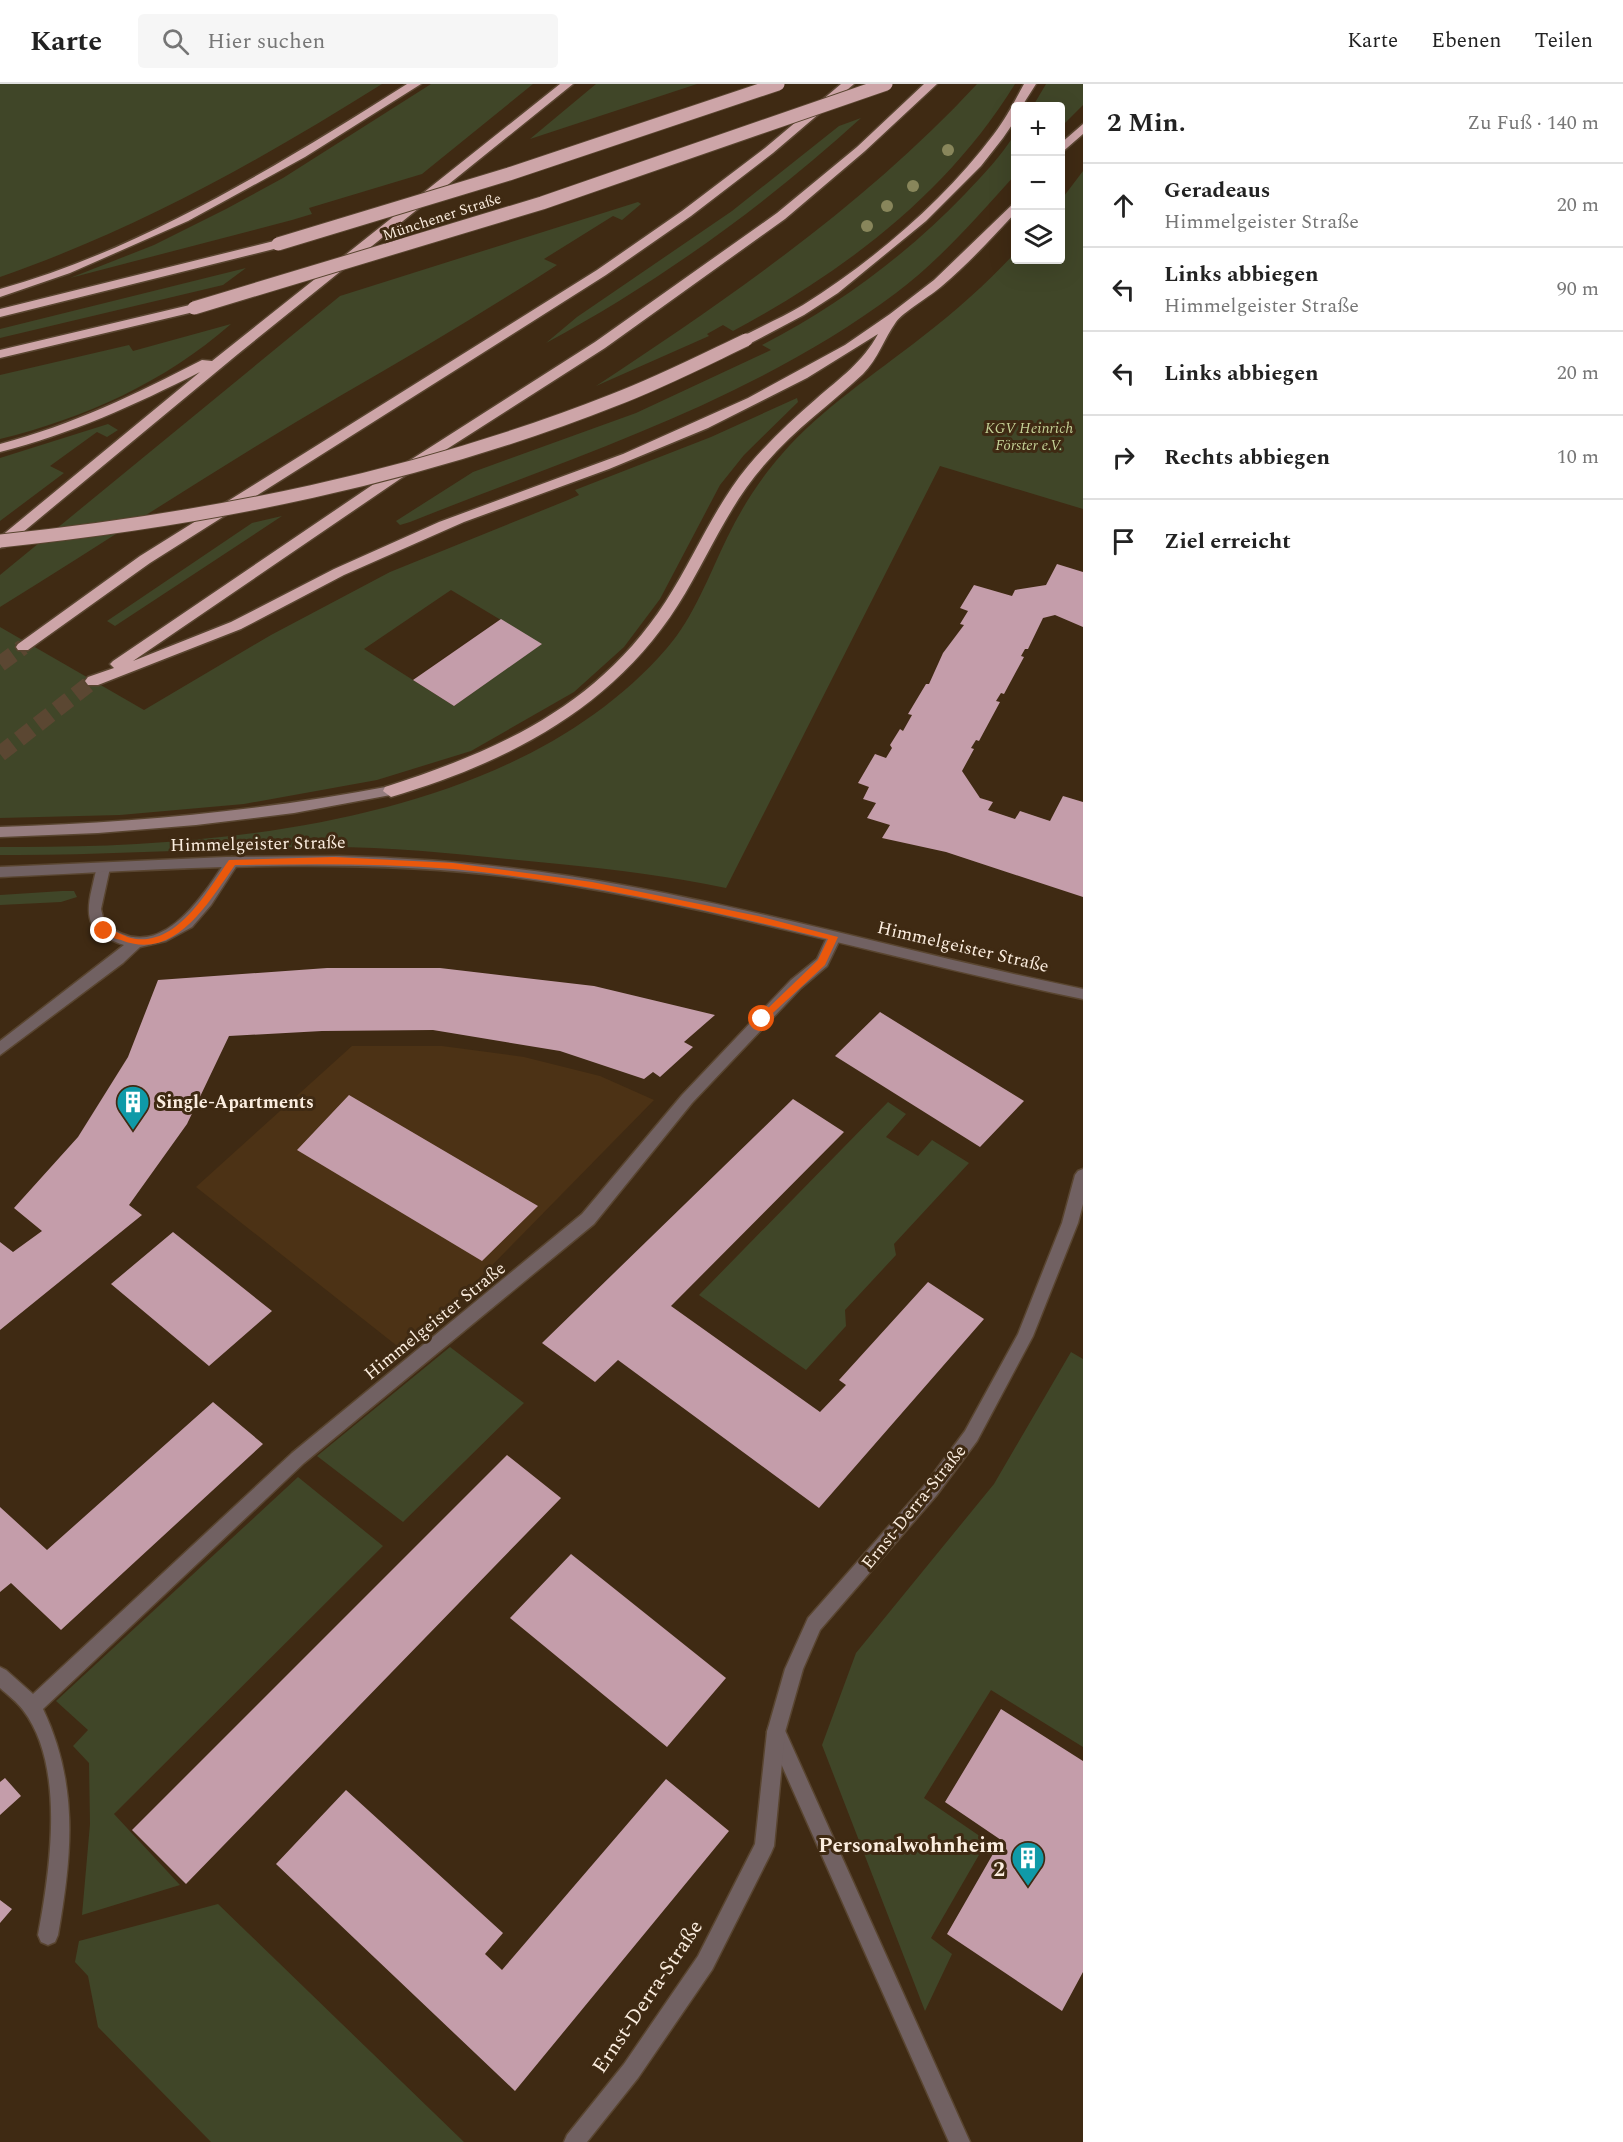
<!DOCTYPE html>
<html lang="de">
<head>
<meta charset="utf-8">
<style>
	body { margin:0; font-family:Spectral,serif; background:#f6f6f6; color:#222 }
	.controls { position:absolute; right:18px; top:18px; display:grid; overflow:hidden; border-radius:6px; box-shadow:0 6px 24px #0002 }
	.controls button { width:54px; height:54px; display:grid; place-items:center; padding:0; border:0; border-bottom:2px solid #e0e0e0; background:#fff; color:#222; font:30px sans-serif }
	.stop { position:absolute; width:18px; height:18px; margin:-14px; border:4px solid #ea580c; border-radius:50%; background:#fff }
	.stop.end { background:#ea580c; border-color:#fff; box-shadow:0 2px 6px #0008 }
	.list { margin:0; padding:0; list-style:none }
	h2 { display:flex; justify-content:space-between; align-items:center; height:78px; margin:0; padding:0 24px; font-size:26px }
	h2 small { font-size:20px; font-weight:400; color:#767676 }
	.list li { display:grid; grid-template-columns:39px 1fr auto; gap:18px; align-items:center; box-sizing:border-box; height:84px; padding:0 24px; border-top:2px solid #e0e0e0 }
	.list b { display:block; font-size:22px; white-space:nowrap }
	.list p { margin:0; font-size:20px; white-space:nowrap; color:#767676 }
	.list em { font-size:20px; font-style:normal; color:#767676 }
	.icon { flex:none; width:33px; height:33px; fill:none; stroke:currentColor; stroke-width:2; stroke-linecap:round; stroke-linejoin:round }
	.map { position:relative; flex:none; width:1083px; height:2058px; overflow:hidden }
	header { display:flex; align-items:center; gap:36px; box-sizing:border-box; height:84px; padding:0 30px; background:#fff; border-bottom:2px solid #e0e0e0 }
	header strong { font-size:28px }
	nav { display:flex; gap:33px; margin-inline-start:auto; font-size:21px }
	.search { width:420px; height:54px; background:#f6f6f6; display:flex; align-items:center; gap:15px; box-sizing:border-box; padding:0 21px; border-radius:6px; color:#767676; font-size:22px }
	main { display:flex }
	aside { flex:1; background:#fff }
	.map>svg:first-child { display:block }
</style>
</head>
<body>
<header>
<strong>Karte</strong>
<div class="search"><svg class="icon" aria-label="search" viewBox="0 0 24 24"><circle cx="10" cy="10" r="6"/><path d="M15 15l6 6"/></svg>Hier suchen</div>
<nav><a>Karte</a><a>Ebenen</a><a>Teilen</a></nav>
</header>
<main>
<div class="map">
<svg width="1083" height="2058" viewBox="0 0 1083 2058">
	<rect width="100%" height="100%" fill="#3f2a13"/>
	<!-- built -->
	<path fill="#4c3215" d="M352 962H442L524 973 600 992 654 1016 406 1269 196 1103Z"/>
	<!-- green -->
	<path fill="#404628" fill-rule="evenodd" d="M0 0H382C259 77 138 145 0 193Z
		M431 0H533L422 90 309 124 312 130 292 136 70 194 154 161 226 125 283 94Z
		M596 0H697L530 55Z
		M977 0H1015C947 110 845 187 733 247L723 241 707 250 709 252 596 302C732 212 866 120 977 0Z
		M1046 0H1083V21L1061 43 1060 22H1033Z
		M861 34C768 119 658 199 546 259L577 233 732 127 839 42Z
		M1015 50V91C978 132 941 175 896 209 750 318 577 371 410 438L400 441 396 437 473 388 636 329 771 266 762 261C839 221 905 172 965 110 983 91 1001 72 1015 50Z
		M1083 87V425L940 382 726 804C668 792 618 786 559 780 482 773 406 763 328 763 218 763 109 772 0 771V763C218 765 515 740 667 564 694 533 709 491 727 454 742 423 760 395 782 370 822 324 875 290 922 253 956 227 986 200 1015 169L1016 176H1060L1061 116Z
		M638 118 641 120 622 136 613 132 544 175 557 181C486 227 413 270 340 312 225 379 113 453 0 523V491L340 212Z
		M246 184 223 201 0 254V245Z
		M231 240C165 298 85 334 0 355V291L129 261 133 267Z
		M797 314 798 318 744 371 720 401 660 515 624 563 574 608 471 667 377 696 244 720 120 731 0 734V543L144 626 271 551 390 488 568 416 579 411 575 406 711 353ZM451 506 541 560 454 622 364 565Z
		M108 340 118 346 107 353 97 348 50 382 64 389 0 437V374Z
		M282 432 115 542 107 537 252 439Z
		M62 807H74L77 813 61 818 0 821V811Z
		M888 1018 906 1030 886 1053 918 1072 932 1056 969 1079 894 1160 896 1171 845 1226 846 1242 806 1286 699 1211Z
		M450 1263 524 1319 403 1438 317 1372Z
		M1071 1268 1083 1275V1663L991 1606 924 1714 987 1757 931 1854 952 1870 925 1927 822 1661 856 1569 994 1400Z
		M298 1393 383 1462 114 1730 180 1801 82 1831 90 1740 89 1679 73 1662 88 1646 56 1617Z
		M218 1820 464 2058H211L98 1943 88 1892 75 1878 79 1857Z"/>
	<!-- building -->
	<path fill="#c49daa" d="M1057 480 1083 488V543L1055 531 1043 534 1028 565H1025L1021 572 1024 573 1004 610 1001 609 996 617 1000 618 979 657 976 656 971 664 974 665 962 687 980 714 993 718 988 726 1015 735 1020 727 1050 737 1063 712 1083 718V813L946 768 882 754 890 741 867 734 876 719 863 715 869 703 858 699 875 670 886 674 892 664 890 661 900 645 903 647 912 631 908 630 926 600H929L943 569 964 541 960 540 968 527 960 524 974 501 1012 512 1015 506 1046 501Z
		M501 535 542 560 454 622 413 596Z
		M327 884H440L594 902 715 931 684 958 693 963 660 993 653 988 644 995 560 967 433 946 322 947 229 952 187 1040 129 1121 142 1131 0 1246V1158L13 1168 42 1147 14 1124 78 1053 128 973 158 896Z
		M880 928 951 972 1024 1017 980 1063 835 972Z
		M349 1011 538 1122 482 1177 297 1066Z
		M793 1015 844 1048 671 1222 820 1328 846 1301 839 1296 928 1198 984 1235 819 1424 618 1276 595 1298 542 1259Z
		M173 1148 272 1227 209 1282 111 1200Z
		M213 1318 263 1360 61 1546 11 1499 0 1508V1423L47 1466Z
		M507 1371 561 1414 186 1800 132 1746Z
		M571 1470 726 1594 667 1663 510 1534Z
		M1001 1625 1083 1677V1888L1062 1927 947 1850 1001 1756 945 1718Z
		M5 1694 21 1712 0 1731V1698Z
		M666 1695 729 1747 515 2007 276 1780 346 1706 503 1849 485 1870 502 1886Z
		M0 1816 12 1825 0 1839Z"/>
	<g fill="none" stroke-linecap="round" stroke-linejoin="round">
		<!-- highway-tunnel -->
		<path stroke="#5b4732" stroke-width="16" stroke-dasharray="16 8" stroke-linecap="butt" d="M0 580 23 563
			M0 670 93 597"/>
		<!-- lane casing -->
		<g stroke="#594530" stroke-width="3">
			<path id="lane" d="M232 773 239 778 211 821 192 843 166 857 140 863 123 879 0 971V957L124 861C90 850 84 837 92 804 94 796 95 788 98 781L103 779 110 784 101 825 104 838C157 885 202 814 227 775Z
				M834 848 841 853 827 882 801 904 692 1019 594 1140 304 1379 43 1625C79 1701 72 1771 58 1851L55 1858 48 1861 41 1858 38 1851C50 1787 66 1682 23 1626 17 1618 8 1611 0 1604V1583L6 1586 33 1610 292 1369 582 1130 682 1011 791 896 817 875 829 849Z
				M776 1639 783 1642 970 2058H949L767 1648 769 1642Z"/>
		</g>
		<!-- street casing -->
		<g stroke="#594530" stroke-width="3">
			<path id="street" d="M339 772C416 774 493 780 569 792 742 819 911 870 1083 905V915C893 876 705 818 512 793 342 772 170 785 0 793V783L226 773Z
				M1083 1085V1120L1078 1139 1033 1252 977 1357 936 1412 820 1546 803 1585 785 1648 774 1762 771 1769 712 1886 638 1994 587 2058H564L567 2051 624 1980 698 1872 755 1760 767 1648 785 1585 808 1534 924 1402 965 1347 1018 1250 1062 1139 1075 1091 1078 1087Z"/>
		</g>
		<!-- secondary casing -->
		<g stroke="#594530" stroke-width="3">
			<path id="secondary" d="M391 702 398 707 396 710 294 729 196 741 98 749 0 753V743C132 739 261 727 391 702Z"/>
		</g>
		<!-- highway casing -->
		<g stroke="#594530" stroke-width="3">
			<path id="highway" d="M407 0H421L305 73 188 137 70 189 0 213V205C141 166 284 78 407 0Z
				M560 0H573L238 270 5 463 0 464V453L200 288C135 321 71 350 0 368V360C72 341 136 310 202 276L212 277Z
				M841 0H854L773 69 691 132 606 191 150 479 28 566H18L16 563 18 560 140 472 597 186 682 127 765 64Z
				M924 0H937L865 67 785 135 605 264 400 395 133 577 231 538 334 485 439 438 623 370 748 314 845 261 890 230 934 196 1016 117V128C992 154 969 179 942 202 932 211 902 229 896 238 885 253 878 275 863 290 831 320 795 345 766 379 728 421 708 474 678 521 612 625 506 679 391 713L383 707 385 703C500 666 598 622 666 517 695 472 714 423 748 382 769 357 792 336 816 315 840 294 863 278 878 250L807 294 708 344 609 385 464 438 344 491 241 545 98 601H88L85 597 88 593 114 584 110 580 113 577 390 389 595 258 777 129 857 63Z
				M1024 0H1036L1022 22H1016V35L1003 54 981 82 926 137 838 209 804 231 751 259H741V253C762 242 783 233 803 221 873 177 944 117 994 50 1007 33 1014 18 1024 0Z
				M1083 40V50L1060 70V60Z
				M278 156 282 157V163L0 233V225Z
				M194 220 200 224 198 227 0 274V266Z"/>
		</g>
		<!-- lane -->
		<use href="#lane" fill="#716162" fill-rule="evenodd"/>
		<!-- street -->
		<use href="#street" fill="#716162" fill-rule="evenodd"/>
		<!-- secondary -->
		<use href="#secondary" fill="#967d7f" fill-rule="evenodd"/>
		<!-- highway -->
		<use href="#highway" fill="#cda5a8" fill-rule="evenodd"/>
		<!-- highway-bridge casing -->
		<g stroke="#594530" stroke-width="15" stroke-linecap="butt">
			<path id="highway-bridge" d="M278 160 509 90 778 0
				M194 224 542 119 886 0
				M0 457C210 435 417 394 614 316 659 299 702 277 746 256"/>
		</g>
		<!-- highway-bridge -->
		<use href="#highway-bridge" stroke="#cda5a8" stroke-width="13"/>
	</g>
	<!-- trees -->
	<g fill="#88865b">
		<circle cx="948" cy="66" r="6"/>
		<circle cx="913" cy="102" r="6"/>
		<circle cx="887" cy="122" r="6"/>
		<circle cx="867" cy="142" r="6"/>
	</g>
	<!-- route -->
	<path fill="#ea580c" d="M334 773 453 779 592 798 758 832 838 853 825 881 762 939 758 935 759 933 818 876 828 855C705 825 579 797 453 785 380 779 307 780 235 781 208 819 175 878 121 856 113 854 105 852 100 847L104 843C114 846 126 854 136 855 179 860 208 806 229 776Z"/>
	<!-- icons -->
	<defs>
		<g id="building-pin" transform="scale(1.725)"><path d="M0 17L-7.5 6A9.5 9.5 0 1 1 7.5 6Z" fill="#0f9aa8" stroke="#3f2a13"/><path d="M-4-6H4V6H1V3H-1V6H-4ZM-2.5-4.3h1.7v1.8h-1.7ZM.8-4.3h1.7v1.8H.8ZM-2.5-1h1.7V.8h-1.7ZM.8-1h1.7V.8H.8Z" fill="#fff"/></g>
	</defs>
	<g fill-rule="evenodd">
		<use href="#building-pin" x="133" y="1018"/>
		<use href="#building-pin" x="1028" y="1774"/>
	</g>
	<g text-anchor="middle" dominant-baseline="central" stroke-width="6" stroke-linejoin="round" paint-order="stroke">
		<!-- far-street labels -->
		<g font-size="15" fill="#fbeddf" stroke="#3f2a13">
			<text transform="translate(442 133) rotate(-18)">Münchener Straße</text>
		</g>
		<!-- far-park labels -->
		<g font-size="15" font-style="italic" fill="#c4d196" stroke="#3f2a13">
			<text x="1029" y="344">KGV Heinrich<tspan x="1029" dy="17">Förster e.V.</tspan></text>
		</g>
		<!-- street labels -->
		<g font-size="18" fill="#fbeddf" stroke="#3f2a13">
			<text transform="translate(258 760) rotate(-1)">Himmelgeister Straße</text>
			<text transform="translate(963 863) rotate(13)">Himmelgeister Straße</text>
			<text transform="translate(435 1237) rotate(-39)">Himmelgeister Straße</text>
			<text transform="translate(914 1423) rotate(-51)">Ernst-Derra-Straße</text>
		</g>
		<!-- poi labels -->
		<g font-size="18" font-weight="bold" fill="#fbeddf" stroke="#3f2a13" text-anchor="start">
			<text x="156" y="1018">Single-Apartments</text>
		</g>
		<!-- near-poi labels -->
		<g font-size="21" font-weight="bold" fill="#fbeddf" stroke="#3f2a13" text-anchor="end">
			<text x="1005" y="1762">Personalwohnheim<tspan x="1005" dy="24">2</tspan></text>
		</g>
		<!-- near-street labels -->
		<g font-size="21" fill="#fbeddf" stroke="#3f2a13">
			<text transform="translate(648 1913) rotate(-56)">Ernst-Derra-Straße</text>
		</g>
	</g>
</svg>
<div class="controls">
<button>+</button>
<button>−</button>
<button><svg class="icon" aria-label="layers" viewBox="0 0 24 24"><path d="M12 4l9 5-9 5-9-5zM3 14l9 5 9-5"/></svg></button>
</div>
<div class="stop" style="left:762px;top:935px"></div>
<div class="stop end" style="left:104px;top:847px"></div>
</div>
<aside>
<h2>2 Min.<small>Zu Fuß · 140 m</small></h2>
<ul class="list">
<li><svg class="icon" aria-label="ahead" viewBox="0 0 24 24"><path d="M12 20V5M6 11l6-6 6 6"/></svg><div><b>Geradeaus</b><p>Himmelgeister Straße</p></div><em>20 m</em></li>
<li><svg class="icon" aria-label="left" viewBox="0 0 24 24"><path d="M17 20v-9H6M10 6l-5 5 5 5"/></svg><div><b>Links abbiegen</b><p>Himmelgeister Straße</p></div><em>90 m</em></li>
<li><svg class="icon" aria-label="left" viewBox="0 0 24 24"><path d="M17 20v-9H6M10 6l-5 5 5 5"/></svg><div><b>Links abbiegen</b></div><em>20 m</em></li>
<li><svg class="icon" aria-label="right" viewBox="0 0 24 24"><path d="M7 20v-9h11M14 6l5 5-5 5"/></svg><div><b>Rechts abbiegen</b></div><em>10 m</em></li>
<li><svg class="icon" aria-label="arrive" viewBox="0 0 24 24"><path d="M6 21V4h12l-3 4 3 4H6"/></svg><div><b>Ziel erreicht</b></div></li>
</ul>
</aside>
</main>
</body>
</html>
